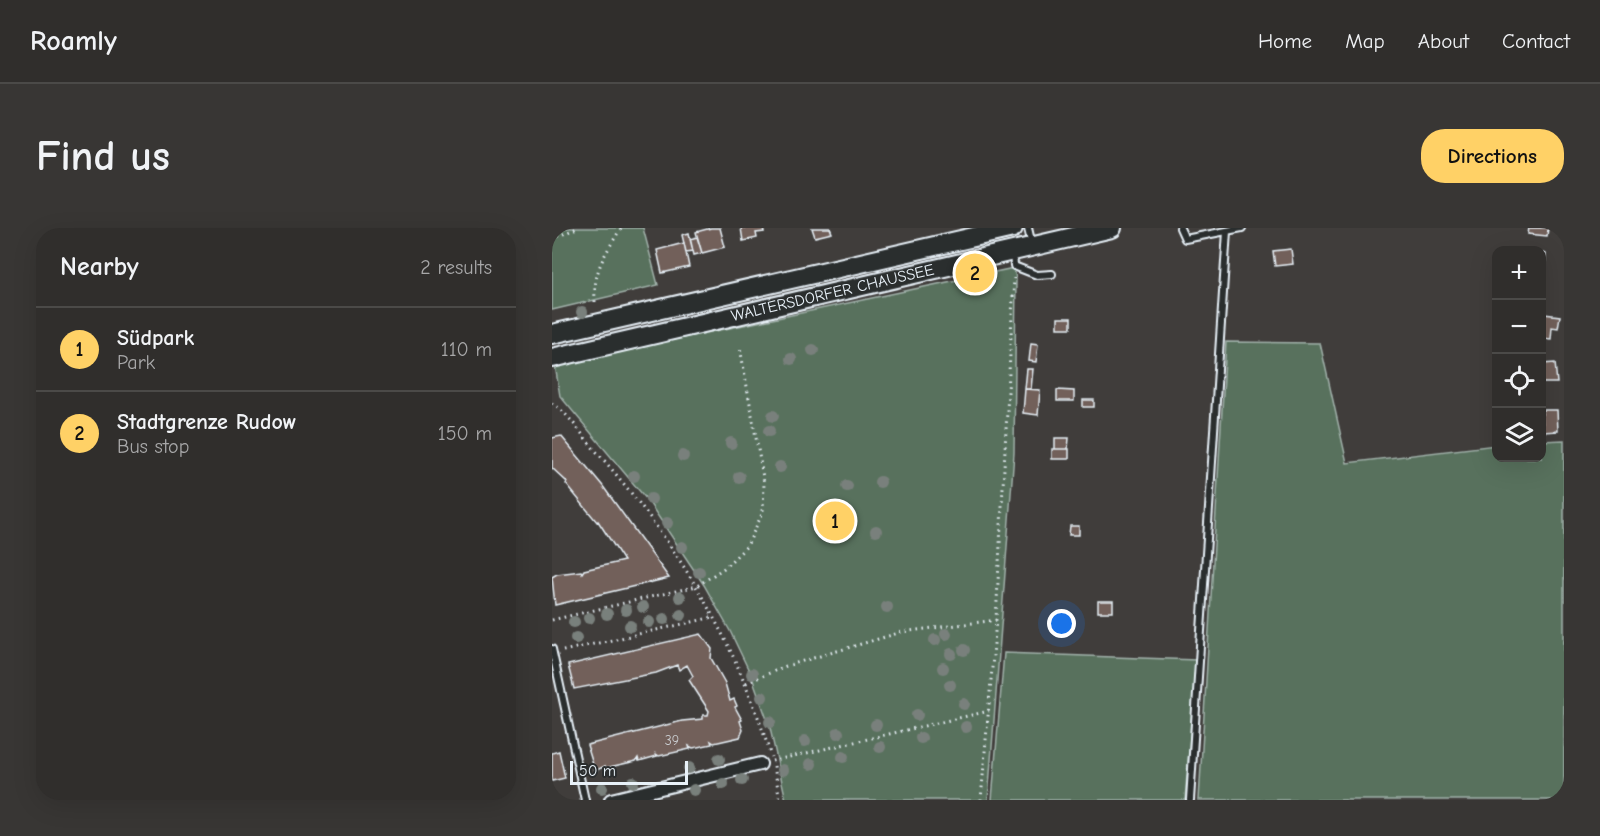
<!DOCTYPE html>
<html lang="en">
<head>
<meta charset="utf-8">
<style>
	body { margin:0; font-family:"Comic Neue",sans-serif; background:#383634; color:#f1f3f6 }
	.controls { position:absolute; right:18px; top:18px; display:grid; overflow:hidden; border-radius:12px; box-shadow:0 6px 24px #0002 }
	.controls button { width:54px; height:54px; display:grid; place-items:center; padding:0; border:0; border-bottom:2px solid #4b4a48; background:#302e2c; color:#f1f3f6; font:30px sans-serif }
	.scale { position:absolute; left:18px; bottom:15px; width:118px; box-sizing:border-box; padding-left:6px; border:3px solid #e8f1f8; border-top:0; font-size:16px; line-height:21px; white-space:nowrap; color:#e8f1f8; -webkit-text-stroke:4px #2a2d2e; paint-order:stroke }
	.you { position:absolute; left:510px; top:396px; width:21px; height:21px; margin:-15px; border:4px solid #fff; border-radius:50%; background:#1a73e8; box-shadow:0 0 0 9px #1a73e833 }
	.badge { display:grid; place-items:center; width:39px; height:39px; border-radius:50%; background:#ffd166; color:#111; font-size:20px; font-weight:700 }
	.pin { position:absolute; translate:-50% -50%; border:3px solid #fff; box-shadow:0 2px 6px #0006 }
	.list { margin:0; padding:0; list-style:none }
	h2 { display:flex; justify-content:space-between; align-items:center; height:78px; margin:0; padding:0 24px; font-size:26px }
	h2 small { font-size:20px; font-weight:400; color:#a8a8a9 }
	.list li { display:grid; grid-template-columns:39px 1fr auto; gap:18px; align-items:center; box-sizing:border-box; height:84px; padding:0 24px; border-top:2px solid #4b4a48 }
	.list b { display:block; font-size:22px; white-space:nowrap }
	.list p { margin:0; font-size:20px; white-space:nowrap; color:#a8a8a9 }
	.list em { font-size:20px; font-style:normal; color:#a8a8a9 }
	.icon { flex:none; width:33px; height:33px; fill:none; stroke:currentColor; stroke-width:2; stroke-linecap:round; stroke-linejoin:round }
	.map { position:relative; flex:none; width:1012px; height:572px; overflow:hidden; border-radius:24px }
	header { display:flex; align-items:center; gap:36px; box-sizing:border-box; height:84px; padding:0 30px; background:#302e2c; border-bottom:2px solid #4b4a48 }
	header strong { font-size:28px }
	nav { display:flex; gap:33px; margin-inline-start:auto; font-size:21px }
	.intro { display:flex; align-items:center; justify-content:space-between; box-sizing:border-box; height:144px; padding:0 36px }
	h1 { margin:0; font-size:42px }
	.button { padding:15px 27px; border-radius:24px; background:#ffd166; color:#111; font-size:21px; font-weight:700 }
	main { display:flex; gap:36px; padding:0 36px }
	aside { flex:1; background:#302e2c; border-radius:24px; box-shadow:0 6px 24px #0002 }
	.map>svg:first-child { display:block }
</style>
</head>
<body>
<header>
<strong>Roamly</strong>
<nav><a>Home</a><a>Map</a><a>About</a><a>Contact</a></nav>
</header>
<div class="intro"><h1>Find us</h1><a class="button">Directions</a></div>
<main>
<aside>
<h2>Nearby<small>2 results</small></h2>
<ul class="list">
<li><span class="badge">1</span><div><b>Südpark</b><p>Park</p></div><em>110 m</em></li>
<li><span class="badge">2</span><div><b>Stadtgrenze Rudow</b><p>Bus stop</p></div><em>150 m</em></li>
</ul>
</aside>
<div class="map">
<svg width="1012" height="572" viewBox="0 0 1012 572">
	<rect width="100%" height="100%" fill="#403d3b"/>
	<filter id="ink" filterUnits="userSpaceOnUse"><feTurbulence type="fractalNoise" baseFrequency=".0167" numOctaves="2"/><feDisplacementMap in="SourceGraphic" scale="12" xChannelSelector="R" yChannelSelector="G"/><feConvolveMatrix kernelMatrix="1 2 1 2 8 2 1 2 1" color-interpolation-filters="sRGB"/></filter>
	<g filter="url(#ink)">
		<!-- green -->
		<path fill="#59715d" stroke="#a0b1aa" stroke-width="1.5" d="M0 0H91L106 57 0 82Z
			M462 40 464 51 462 225 436 572H234L218 500 200 449 178 403 152 357 96 273 8 168 3 137Z
			M674 114 768 115 795 235 944 217 945 230H990V213L1012 212V572H647Z
			M452 425 644 432 633 572H440Z"/>
		<!-- building -->
		<path fill="#72615a" stroke="#e8f1f8" stroke-width="1.5" d="M159 0H168L173 19 150 25 144 4Z
			M189 0H211L212 4 204 5 205 10 191 13Z
			M260 0H278L280 5 263 9Z
			M977 0H996L995 8 976 6Z
			M137 5 141 23 134 24 130 7Z
			M145 9 150 25 142 27 138 11Z
			M132 15 137 39 110 45 105 22Z
			M739 21 741 36 723 38 721 23Z
			M990 25 994 26 991 70H990Z
			M992 86 1008 88 1006 100 1000 99 999 111 990 110Z
			M506 90H519V100H506Z
			M479 115 486 116 484 134 477 133Z
			M1003 135 1005 155H990V136Z
			M475 141H481L479 161H473Z
			M473 161 488 162 486 187 471 185Z
			M505 162 522 163V173H505Z
			M531 172H542V179H531Z
			M990 182H1005L1006 203 991 204Z
			M9 208 50 257 117 350 3 377 0 349 5 346 29 343 30 345 32 342 72 333 46 293 45 294 14 256 15 254 0 240V210Z
			M503 210H517L516 221H503Z
			M500 221H517V231H500Z
			M518 298H527V307H517Z
			M546 373H561V384H546Z
			M149 406 160 421 159 430 173 455 178 473 182 471 185 478 183 479 190 492 188 493 191 502 188 509 162 515 159 513 160 516 141 520 137 518 138 521 107 528 104 526 105 528 87 533 86 530 84 533 53 540V538L43 543 35 517 130 493 151 491V487H156L157 483 137 452 141 448 135 437 127 442 125 437 104 445 22 461 16 437Z
			M7 523 13 550 0 553V525Z"/>
		<g fill="none" stroke-linecap="round" stroke-linejoin="round">
			<!-- service casing -->
			<g stroke="#e8f1f8" stroke-width="10">
				<path id="service" d="M476 0 480 17
					M628 0 633 11 690 0
					M461 24 462 38 485 47 500 46
					M0 421 33 572
					M638 572 675 3"/>
			</g>
			<!-- minor casing -->
			<g stroke="#e8f1f8" stroke-width="16">
				<path id="minor" d="M59 572 208 536"/>
			</g>
			<!-- secondary casing -->
			<g stroke="#e8f1f8" stroke-width="22">
				<g id="secondary">
					<path d="M0 106 461 0"/>
					<path id="s1" d="M0 130 560 0"/>
				</g>
			</g>
			<!-- path -->
			<path stroke="#e8f1f8" stroke-width="3" stroke-dasharray="1.5 4.5" stroke-linecap="butt" d="M0 11 25 0
				M43 74C41 41 53 27 69 0
				M0 175C16 185 30 207 43 222 123 312 185 413 219 529
				M0 392 145 358 172 340 195 318 211 284 212 255 188 119
				M11 423 162 389
				M194 455 234 438 350 404 444 392
				M220 533 437 483
				M222 538 228 572
				M429 572 444 392 462 50"/>
			<!-- service -->
			<use href="#service" stroke="#2a2d2e" stroke-width="6"/>
			<!-- minor -->
			<use href="#minor" stroke="#2a2d2e" stroke-width="12"/>
			<!-- secondary -->
			<use href="#secondary" stroke="#2a2d2e" stroke-width="18"/>
		</g>
		<!-- trees -->
		<g fill="#79807c">
			<circle cx="30" cy="84" r="6"/>
			<circle cx="261" cy="122" r="6"/>
			<circle cx="239" cy="131" r="6"/>
			<circle cx="221" cy="188" r="6"/>
			<circle cx="217" cy="203" r="6"/>
			<circle cx="179" cy="215" r="6"/>
			<circle cx="131" cy="228" r="6"/>
			<circle cx="228" cy="239" r="6"/>
			<circle cx="82" cy="248" r="6"/>
			<circle cx="187" cy="249" r="6"/>
			<circle cx="328" cy="254" r="6"/>
			<circle cx="295" cy="258" r="6"/>
			<circle cx="99" cy="271" r="6"/>
			<circle cx="115" cy="295" r="6"/>
			<circle cx="324" cy="303" r="6"/>
			<circle cx="130" cy="319" r="6"/>
			<circle cx="147" cy="344" r="6"/>
			<circle cx="128" cy="369" r="6"/>
			<circle cx="91" cy="379" r="6"/>
			<circle cx="335" cy="379" r="6"/>
			<circle cx="74" cy="382" r="6"/>
			<circle cx="55" cy="386" r="6"/>
			<circle cx="129" cy="387" r="6"/>
			<circle cx="37" cy="390" r="6"/>
			<circle cx="112" cy="391" r="6"/>
			<circle cx="22" cy="394" r="6"/>
			<circle cx="97" cy="394" r="6"/>
			<circle cx="78" cy="398" r="6"/>
			<circle cx="394" cy="406" r="6"/>
			<circle cx="24" cy="410" r="6"/>
			<circle cx="383" cy="412" r="6"/>
			<circle cx="412" cy="422" r="6"/>
			<circle cx="399" cy="426" r="6"/>
			<circle cx="391" cy="440" r="6"/>
			<circle cx="200" cy="446" r="6"/>
			<circle cx="398" cy="457" r="6"/>
			<circle cx="210" cy="469" r="6"/>
			<circle cx="412" cy="476" r="6"/>
			<circle cx="365" cy="487" r="6"/>
			<circle cx="218" cy="494" r="6"/>
			<circle cx="324" cy="497" r="6"/>
			<circle cx="414" cy="499" r="6"/>
			<circle cx="286" cy="505" r="6"/>
			<circle cx="369" cy="510" r="6"/>
			<circle cx="253" cy="513" r="6"/>
			<circle cx="328" cy="519" r="6"/>
			<circle cx="291" cy="529" r="6"/>
			<circle cx="167" cy="531" r="6"/>
			<circle cx="259" cy="536" r="6"/>
			<circle cx="137" cy="540" r="6"/>
			<circle cx="231" cy="542" r="6"/>
			<circle cx="190" cy="552" r="6"/>
			<circle cx="81" cy="554" r="6"/>
			<circle cx="171" cy="556" r="6"/>
			<circle cx="50" cy="560" r="6"/>
			<circle cx="142" cy="562" r="6"/>
		</g>
	</g>
	<g text-anchor="middle" dominant-baseline="central" stroke-width="4.5" stroke-linejoin="round" paint-order="stroke">
		<!-- number labels -->
		<g font-size="14" fill="#cacdd0">
			<text x="120" y="512">39</text>
		</g>
		<!-- street labels -->
		<g font-size="16" fill="#e8f1f8" stroke="#2a2d2e">
			<text stroke="none"><textPath href="#s1" startOffset="288">WALTERSDORFER CHAUSSEE</textPath></text>
		</g>
	</g>
</svg>
<div class="controls">
<button>+</button>
<button>−</button>
<button><svg class="icon" aria-label="locate" viewBox="0 0 24 24"><circle cx="12" cy="12" r="6"/><path d="M12 2v4M12 18v4M2 12h4M18 12h4"/></svg></button>
<button><svg class="icon" aria-label="layers" viewBox="0 0 24 24"><path d="M12 4l9 5-9 5-9-5zM3 14l9 5 9-5"/></svg></button>
</div>
<div class="scale">50 m</div>
<div class="you"></div>
<div class="pin badge" style="left:283px;top:293px">1</div>
<div class="pin badge" style="left:423px;top:45px">2</div>
</div>
</main>
</body>
</html>
